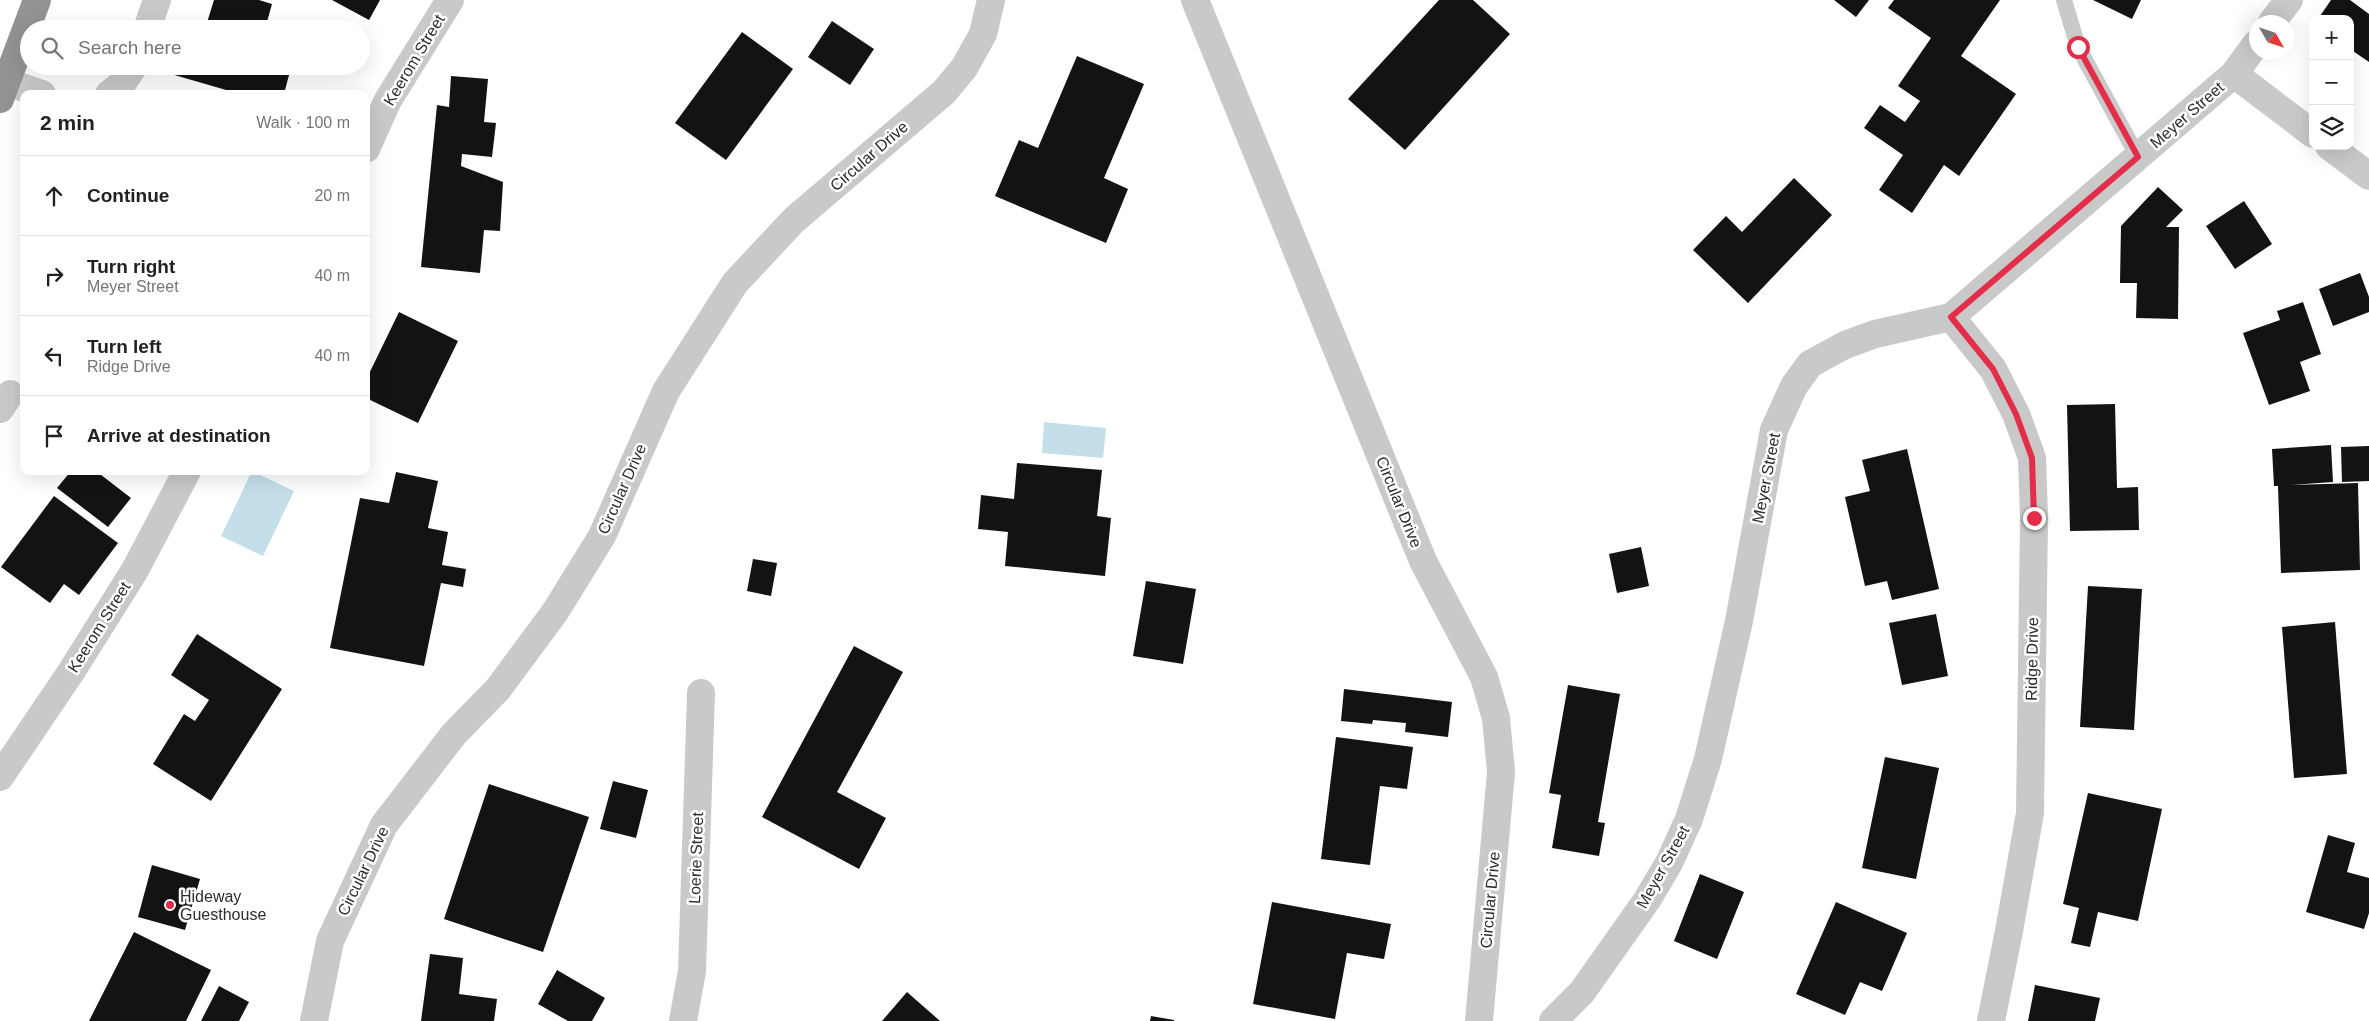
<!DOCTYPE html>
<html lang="en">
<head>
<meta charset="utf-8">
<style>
	body { margin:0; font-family:Arial,sans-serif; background:#f2f2f2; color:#202124 }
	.controls { position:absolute; right:15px; top:15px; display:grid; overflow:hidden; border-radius:10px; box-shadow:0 5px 20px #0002 }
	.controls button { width:45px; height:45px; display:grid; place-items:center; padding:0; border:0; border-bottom:1px solid #e0e0e0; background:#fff; color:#202124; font:25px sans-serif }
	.compass { position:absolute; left:2249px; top:15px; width:45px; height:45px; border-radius:50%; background:#fff; box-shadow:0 5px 20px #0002; rotate:129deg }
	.stop { position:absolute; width:15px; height:15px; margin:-11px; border:4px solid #e42e49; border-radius:50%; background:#fff }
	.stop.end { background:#e42e49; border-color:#fff; box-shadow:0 1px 5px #0008 }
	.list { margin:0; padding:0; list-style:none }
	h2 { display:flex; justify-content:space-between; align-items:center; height:65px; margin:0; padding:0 20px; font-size:21px }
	h2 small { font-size:16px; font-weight:400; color:#757577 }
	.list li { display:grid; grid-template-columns:32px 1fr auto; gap:15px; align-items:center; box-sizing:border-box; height:80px; padding:0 20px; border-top:1px solid #e0e0e0 }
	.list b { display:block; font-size:19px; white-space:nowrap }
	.list p { margin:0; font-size:16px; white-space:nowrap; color:#757577 }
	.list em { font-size:16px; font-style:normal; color:#757577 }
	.icon { flex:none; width:28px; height:28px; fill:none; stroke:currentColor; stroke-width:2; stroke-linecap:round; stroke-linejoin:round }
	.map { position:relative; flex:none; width:2369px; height:1021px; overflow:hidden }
	.search { position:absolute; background:#fff; box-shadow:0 5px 20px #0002; left:20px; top:20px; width:350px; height:55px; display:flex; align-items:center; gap:12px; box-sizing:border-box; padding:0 18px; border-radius:28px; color:#757577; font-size:19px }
	.panel { position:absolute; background:#fff; box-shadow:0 5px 20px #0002; left:20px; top:90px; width:350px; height:385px; border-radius:10px }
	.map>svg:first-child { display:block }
</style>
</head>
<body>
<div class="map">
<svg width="2369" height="1021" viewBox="0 0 2369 1021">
	<rect width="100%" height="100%" fill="#fff"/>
	<!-- water -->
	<path fill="#c5dfea" d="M1044 422 1106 428 1103 458 1042 453Z
		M252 471 294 491 263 556 221 536Z"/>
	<!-- building -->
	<path fill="#131313" d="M214 0H259L272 4 265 29H205Z
		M332 0H380L369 20Z
		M1439 0H1473L1510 34 1405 150 1348 99Z
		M1834 0H1869L1856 17Z
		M1894 0H2000L1961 56 2016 94 1959 176 1944 165 1912 213 1879 190 1903 155 1864 128 1880 105 1905 122 1920 101 1898 86 1931 38 1888 8Z
		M2093 0H2141L2132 19Z
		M2331 0H2350L2369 14V62L2350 49V19H2318Z
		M832 21 874 49 850 85 808 57Z
		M742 32 793 69 726 160 675 123Z
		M1077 56 1144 84 1104 178 1128 189 1106 243 995 196 1019 140 1038 148Z
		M166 66H259L289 75 284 94H240L164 72Z
		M451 76 488 79 484 122 496 123 492 157 462 154 461 166 503 182 500 231 484 230 480 273 421 267 437 105 449 107Z
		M1794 178 1832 215 1748 303 1693 250 1726 216 1742 232Z
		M2158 187 2183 210 2166 227H2179L2178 319 2136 318 2137 283H2120L2121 226Z
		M2244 201 2272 244 2235 269 2206 226Z
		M2360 273 2369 297V312L2333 326 2319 289Z
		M2303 302 2321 354 2300 362 2310 391 2269 405 2243 333 2280 320 2277 311Z
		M399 312 458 341 418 423 366 398V380Z
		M2115 404 2117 488 2138 487 2139 530 2070 531 2067 405Z
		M2331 445 2333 482 2291 485 2358 483 2360 570 2281 573 2278 486H2274L2272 449Z
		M2369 446V481L2342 482 2341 447Z
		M1907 449 1939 589 1892 600 1887 581 1865 586 1845 497 1870 491 1862 460Z
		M1017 463 1102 470 1097 516 1111 518 1105 576 1005 566 1008 532 978 529 981 495 1014 499Z
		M71 471H96L131 498 108 527 57 488Z
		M396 472 438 481 428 528 448 532 442 565 466 569 463 587 441 583 424 666 330 648 360 498 389 503Z
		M54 496 118 543 79 595 64 584 50 603 1 567Z
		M1641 547 1649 586 1617 593 1609 554Z
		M753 559 777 563 771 596 747 591Z
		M1146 581 1196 589 1183 664 1133 656Z
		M2088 586 2142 589 2134 730 2080 727Z
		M1936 614 1948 676 1902 685 1889 623Z
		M2335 622 2347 774 2294 778 2282 627Z
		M197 634 282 689 211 801 153 764 184 714 195 721 209 700 171 675Z
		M854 646 903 672 837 792 886 818 859 869 762 817Z
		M1568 685 1620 694 1598 822 1605 823 1599 856 1552 848 1561 795 1549 793Z
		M1344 689 1452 702 1448 737 1405 732 1406 723 1373 720 1372 724 1341 721Z
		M1336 737 1413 747 1407 789 1380 786 1370 865 1321 859Z
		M1885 757 1939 768 1916 879 1862 868Z
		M613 781 648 790 636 838 600 829Z
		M489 784 589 817 543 952 444 919Z
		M2088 793 2162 809 2138 921 2098 912 2090 947 2071 943 2079 908 2063 904Z
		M2328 835 2355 843 2347 872 2369 878V913L2364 929 2306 912Z
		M152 865 200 879 185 930 138 917Z
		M1700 874 1744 892 1717 959 1674 941Z
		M1272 902 1391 924 1384 959 1347 953 1335 1019 1253 1004Z
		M1836 902 1907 933 1882 991 1860 982 1845 1015 1796 994Z
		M134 932 211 970 186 1021H89Z
		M430 954 463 958 459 994 497 999 494 1021H421Z
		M557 970 605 998 592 1021H568L538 1004Z
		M2035 985 2100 998 2095 1021H2028Z
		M219 986 249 1002 239 1021H201Z
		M907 992 940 1021H882Z
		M1151 1016 1174 1020V1021H1150Z"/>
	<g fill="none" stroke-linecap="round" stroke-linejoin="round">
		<!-- lane -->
		<path stroke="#c9c9c9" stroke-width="16" d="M2064 0 2078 47 2138 157"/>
		<!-- street -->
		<path stroke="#c9c9c9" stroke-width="28" d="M1195 0 1423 561 1484 677 1496 718 1501 772 1479 1021
			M2272 22 2289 0
			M147 29 157 0
			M2234 74 2313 134
			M7 82 42 94
			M109 94 122 84 134 66
			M2329 146 2369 176
			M366 149 388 100 450 0
			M1951 317 1993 369 2016 414 2032 458 2034 518 2030 813 2009 931 1991 1021
			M0 409 10 394
			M0 777 71 672 135 570 187 471
			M314 1021 330 941 384 825 454 734 498 689 555 612 602 536 666 391 735 283 794 220 944 92 964 68 983 34 991 0
			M683 1021 692 971 701 693
			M1553 1021 1582 992 1647 900 1669 863 1689 819 1708 759 1739 621 1774 430 1794 386 1810 364 1845 345 1875 334 1951 317 2234 74 2256 44"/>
		<!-- highway -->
		<path stroke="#939393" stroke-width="28" d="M0 99 37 0"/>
	</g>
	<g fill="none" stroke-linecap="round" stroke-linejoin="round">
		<!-- route -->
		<path stroke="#e42e49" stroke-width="6" d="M2034 518 2032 458 2016 414 1993 369 1951 317 2138 157 2078 47"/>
	</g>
	<!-- markers -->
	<circle fill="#e42e49" stroke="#fff" stroke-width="2" cx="170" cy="905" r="5"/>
	<g text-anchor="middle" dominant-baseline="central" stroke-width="5" stroke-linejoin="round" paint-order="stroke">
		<!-- street labels -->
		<g font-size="16" fill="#2c2c2c" stroke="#fff">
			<text transform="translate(414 60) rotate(-59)">Keerom Street</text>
			<text transform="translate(2187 115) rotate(-41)">Meyer Street</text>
			<text transform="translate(869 156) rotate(-41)">Circular Drive</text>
			<text transform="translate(1766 478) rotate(-79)">Meyer Street</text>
			<text transform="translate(622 489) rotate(-66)">Circular Drive</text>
			<text transform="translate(1399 502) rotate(68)">Circular Drive</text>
			<text transform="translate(99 627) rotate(-58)">Keerom Street</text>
			<text transform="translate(2032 659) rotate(-89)">Ridge Drive</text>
			<text transform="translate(696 858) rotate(-88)">Loerie Street</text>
			<text transform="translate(1663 867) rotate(-61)">Meyer Street</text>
			<text transform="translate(363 871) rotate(-64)">Circular Drive</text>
			<text transform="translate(1490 900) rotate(-85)">Circular Drive</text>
		</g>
		<!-- poi labels -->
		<g font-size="16" fill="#2c2c2c" stroke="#fff" text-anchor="start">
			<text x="180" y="896">Hideway<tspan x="180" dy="18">Guesthouse</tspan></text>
		</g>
	</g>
</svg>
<div class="controls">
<button>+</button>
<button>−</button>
<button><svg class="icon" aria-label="layers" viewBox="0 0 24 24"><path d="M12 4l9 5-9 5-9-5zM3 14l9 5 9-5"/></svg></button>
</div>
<svg class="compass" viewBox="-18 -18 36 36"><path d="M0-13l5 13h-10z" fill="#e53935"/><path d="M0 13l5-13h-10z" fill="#757577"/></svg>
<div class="stop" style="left:2078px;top:47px"></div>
<div class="stop end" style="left:2034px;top:518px"></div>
<div class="search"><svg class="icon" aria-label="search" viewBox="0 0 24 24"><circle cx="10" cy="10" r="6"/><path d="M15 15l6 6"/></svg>Search here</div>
<section class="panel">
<h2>2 min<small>Walk · 100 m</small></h2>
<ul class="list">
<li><svg class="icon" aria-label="ahead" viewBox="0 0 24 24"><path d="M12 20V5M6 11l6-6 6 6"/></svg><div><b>Continue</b></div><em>20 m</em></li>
<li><svg class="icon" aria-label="right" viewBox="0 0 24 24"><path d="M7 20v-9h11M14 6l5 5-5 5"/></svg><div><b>Turn right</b><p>Meyer Street</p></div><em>40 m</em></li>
<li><svg class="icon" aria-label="left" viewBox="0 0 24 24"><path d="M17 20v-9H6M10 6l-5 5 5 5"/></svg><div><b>Turn left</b><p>Ridge Drive</p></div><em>40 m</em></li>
<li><svg class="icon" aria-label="arrive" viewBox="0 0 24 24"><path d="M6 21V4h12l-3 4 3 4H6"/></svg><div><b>Arrive at destination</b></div></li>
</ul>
</section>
</div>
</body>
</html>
